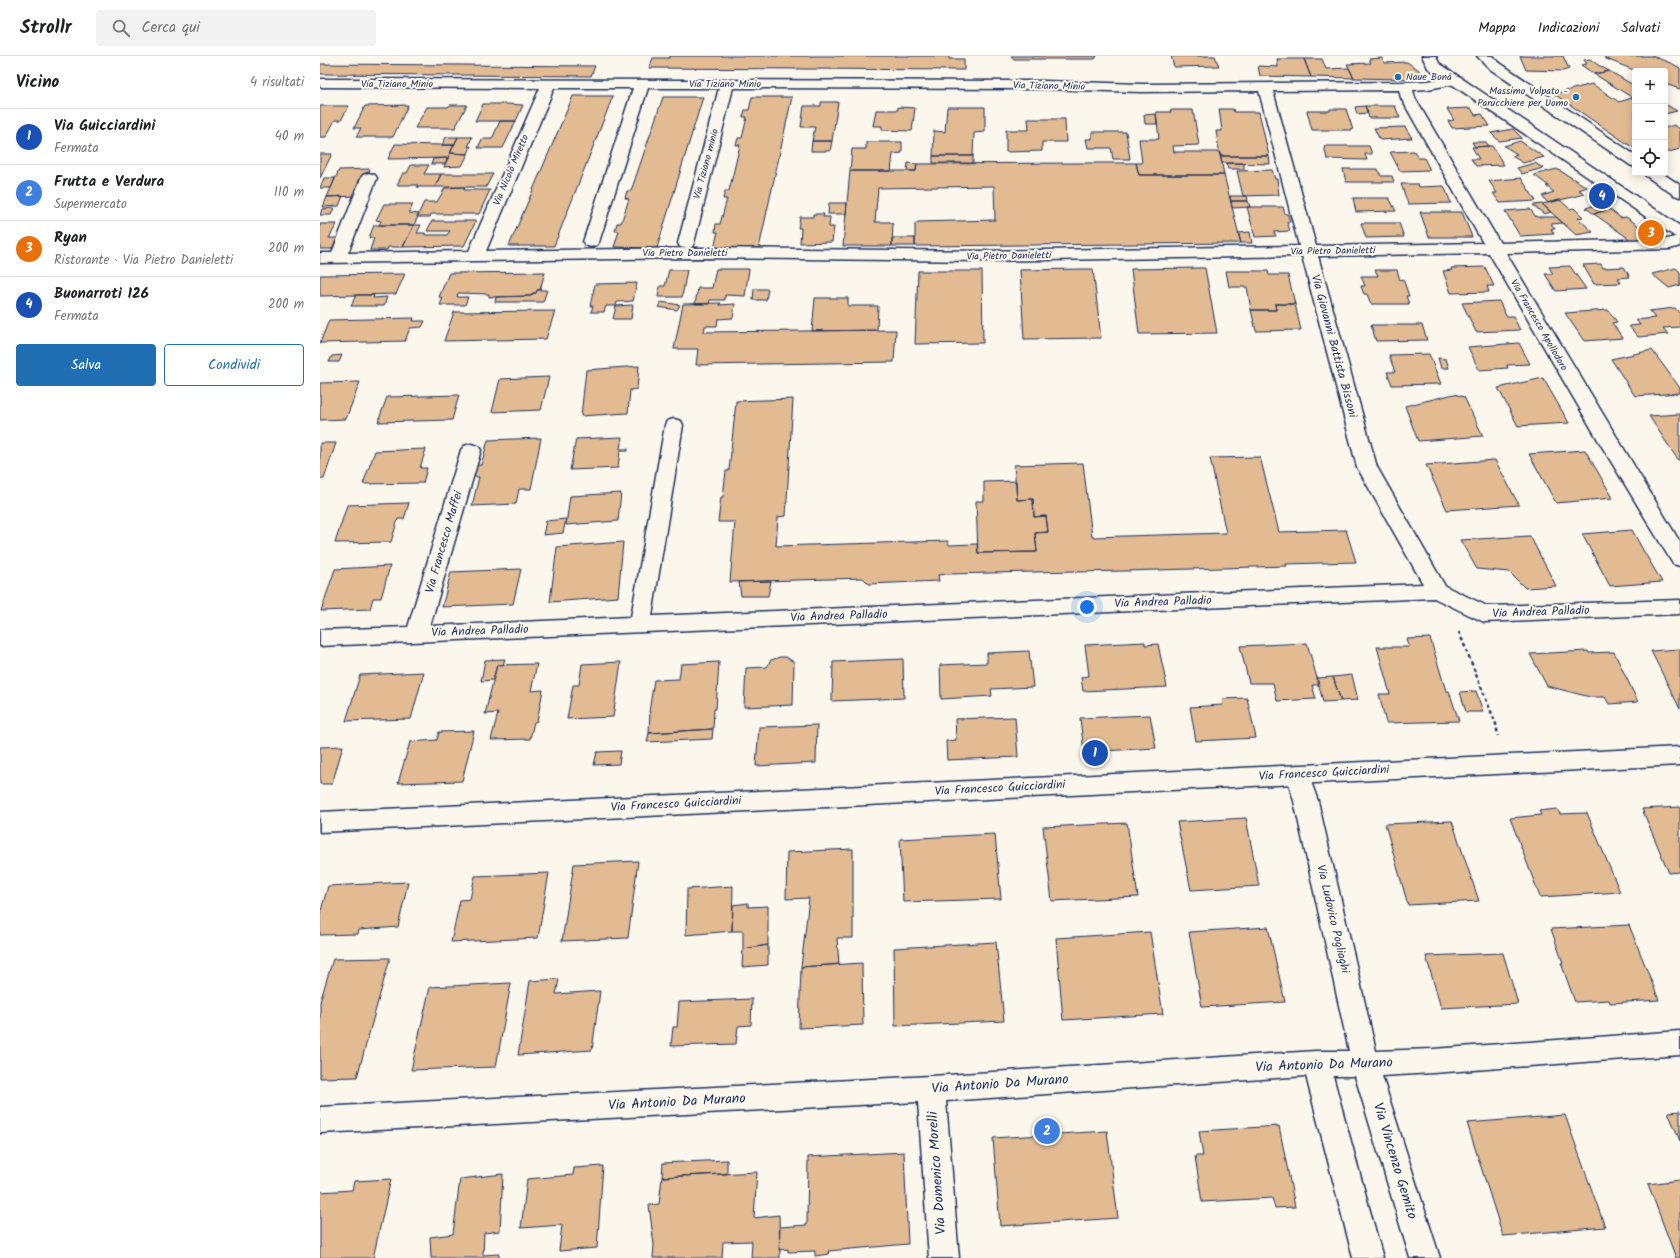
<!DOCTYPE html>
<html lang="it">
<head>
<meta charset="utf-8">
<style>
	body { margin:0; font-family:Kalam,sans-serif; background:#f2f2f2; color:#202124 }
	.controls { position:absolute; right:12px; top:12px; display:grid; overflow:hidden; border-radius:4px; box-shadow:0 2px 10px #0003 }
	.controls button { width:36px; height:36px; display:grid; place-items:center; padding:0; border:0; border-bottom:1px solid #e0e0e0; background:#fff; color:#202124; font:20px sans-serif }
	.you { position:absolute; left:767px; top:551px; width:14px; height:14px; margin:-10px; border:3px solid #fff; border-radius:50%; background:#1a73e8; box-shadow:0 0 0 6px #1a73e833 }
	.badge { display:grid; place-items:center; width:26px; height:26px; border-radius:50%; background:#1f6fb2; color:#fff; font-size:13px; font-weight:700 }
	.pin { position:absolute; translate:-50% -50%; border:2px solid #fff; box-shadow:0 1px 4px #0006 }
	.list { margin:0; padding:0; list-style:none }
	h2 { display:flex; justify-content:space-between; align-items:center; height:52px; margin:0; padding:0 16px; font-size:17px }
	h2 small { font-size:13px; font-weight:400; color:#757577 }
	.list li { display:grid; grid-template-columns:26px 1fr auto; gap:12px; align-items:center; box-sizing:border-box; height:56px; padding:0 16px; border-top:1px solid #e0e0e0 }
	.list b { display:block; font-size:15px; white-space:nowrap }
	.list p { margin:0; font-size:13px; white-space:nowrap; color:#757577 }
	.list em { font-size:13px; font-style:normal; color:#757577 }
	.actions { display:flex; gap:8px; padding:12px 16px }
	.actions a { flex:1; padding:9px 0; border:1px solid #1f6fb2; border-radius:4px; text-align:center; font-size:14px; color:#1f6fb2 }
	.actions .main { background:#1f6fb2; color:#fff }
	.icon { flex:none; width:22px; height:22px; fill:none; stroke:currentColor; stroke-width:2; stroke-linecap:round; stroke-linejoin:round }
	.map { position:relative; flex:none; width:1360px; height:1202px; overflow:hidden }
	header { display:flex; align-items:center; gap:24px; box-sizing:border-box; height:56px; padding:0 20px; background:#fff; border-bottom:1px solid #e0e0e0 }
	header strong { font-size:19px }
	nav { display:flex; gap:22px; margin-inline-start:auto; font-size:14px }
	.search { width:280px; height:36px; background:#f2f2f2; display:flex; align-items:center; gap:10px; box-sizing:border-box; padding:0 14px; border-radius:4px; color:#757577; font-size:15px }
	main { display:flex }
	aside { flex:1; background:#fff }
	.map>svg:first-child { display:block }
</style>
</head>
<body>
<header>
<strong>Strollr</strong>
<div class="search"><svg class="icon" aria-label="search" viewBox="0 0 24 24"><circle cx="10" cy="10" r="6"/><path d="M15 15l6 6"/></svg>Cerca qui</div>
<nav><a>Mappa</a><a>Indicazioni</a><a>Salvati</a></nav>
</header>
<main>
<aside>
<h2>Vicino<small>4 risultati</small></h2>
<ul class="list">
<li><span class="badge" style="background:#1a4fb4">1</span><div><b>Via Guicciardini</b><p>Fermata</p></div><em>40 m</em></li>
<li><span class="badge" style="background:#3f7fe0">2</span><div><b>Frutta e Verdura</b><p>Supermercato</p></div><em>110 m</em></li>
<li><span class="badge" style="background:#e8710a">3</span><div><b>Ryan</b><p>Ristorante · Via Pietro Danieletti</p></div><em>200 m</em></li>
<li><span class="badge" style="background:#1a4fb4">4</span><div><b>Buonarroti 126</b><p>Fermata</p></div><em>200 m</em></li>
</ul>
<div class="actions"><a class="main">Salva</a><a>Condividi</a></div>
</aside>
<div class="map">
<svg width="1360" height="1202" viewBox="0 0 1360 1202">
	<rect width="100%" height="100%" fill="#fbf7ec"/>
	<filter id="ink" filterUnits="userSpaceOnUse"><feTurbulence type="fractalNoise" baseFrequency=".025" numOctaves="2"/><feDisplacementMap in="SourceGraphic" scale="8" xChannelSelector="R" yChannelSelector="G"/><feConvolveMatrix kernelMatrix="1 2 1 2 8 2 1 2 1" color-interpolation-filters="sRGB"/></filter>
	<g filter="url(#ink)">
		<!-- building -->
		<path fill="#e2bb93" stroke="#1b2f5e" d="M350 0H629V3H644V14L329 12 333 2H349Z
			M691 0H777L775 3H694Z
			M851 0H895L899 10 854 11Z
			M1200 0H1243L1249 13 1243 15 1206 14Z
			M1287 0H1332L1353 8 1360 12V33L1345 28V15H1316L1284 2Z
			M1062 2 1065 7 1087 6 1099 14 1100 21 1083 23 1034 22 1027 8 1051 7 1049 3Z
			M957 3H984L991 21 940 20 938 10 958 11Z
			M984 3H1002L1006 13 1029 12 1034 22 991 21Z
			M1270 3 1278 9 1289 15 1274 18 1261 9 1267 8 1264 4Z
			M0 8 143 9 275 10 271 20 0 18Z
			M1289 15 1315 30V41L1313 42 1274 18Z
			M1272 28 1299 46 1315 41V93L1234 38Z
			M253 40H293L234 190H189Z
			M343 41H383L337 192 294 191 299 175H295L297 167H301L309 143 305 142 307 135H311Z
			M432 41H472L439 192H394L398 176H395L396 168H400L407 143H403L405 135H409L420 89H416L418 82H422L427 61H423L425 54H429Z
			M501 46H518L512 85H492L495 71H481L484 50H501Z
			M163 48H187L203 49 196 65H155Z
			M1345 48 1357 55 1345 58Z
			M88 49 73 81H36L41 72H34L45 50Z
			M130 49H147L135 72H95L107 51H128Z
			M0 50H29L21 64H15L6 81H0Z
			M1045 50 1048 57 1037 58 1035 51Z
			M1045 50H1075L1080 62H1049Z
			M578 51 595 52 592 75 562 74V70H553L556 54H578Z
			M627 51H665V76L654 77 653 100H613L614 75 625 76Z
			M1151 52 1155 59 1162 58 1170 70 1132 72 1128 65 1134 64 1127 53Z
			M899 53H913L914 56H939L949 100H900L896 75H902Z
			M1010 53H1026L1033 74H992L987 55H1010Z
			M850 54H873L879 89 853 90 854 96H900L904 119H819L816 107H822L819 83H839L836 56H851Z
			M836 58 837 68H825L824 59Z
			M708 63H745L746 86H722V95L686 96V74H709Z
			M180 65H196L183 92H158L162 83H172Z
			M1354 69 1360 73V93L1345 97V72Z
			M1085 71 1092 82 1060 84 1054 72Z
			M1193 73 1202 82 1179 85 1171 77Z
			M772 76H806L810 103H793L791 92H768L766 83H772Z
			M126 81H138L134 89H122Z
			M138 81H152L148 91 151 90 148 98 130 97Z
			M492 85H512L510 95H491Z
			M1200 85 1224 101 1203 107 1192 100 1197 98 1184 90Z
			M546 86H582V97L573 98 571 115H530L532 93H546Z
			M1152 86H1166L1169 90 1155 91Z
			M75 88 122 89H134L128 102 68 103Z
			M1004 90H1049L1052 98H1045L1047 104 1007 103Z
			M1169 90H1172L1184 109 1156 110 1151 103H1159L1152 91Z
			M1094 95 1098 102H1104L1110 114 1080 115 1070 96Z
			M130 97 148 98 142 110 124 111Z
			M0 98H12L0 122Z
			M613 100H653V107H613Z
			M900 100H949L950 108 902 107Z
			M128 102 125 108H111L113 103Z
			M588 107 597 108 596 115H587Z
			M759 107H816L819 119H904L921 187 595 190V168L598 166 675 164 674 130 558 132 555 166H570L573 168 572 190H523L530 115H596L597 108Z
			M906 107H924V113H908Z
			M1215 107 1223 112 1202 118 1197 112Z
			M91 109H109L104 118H121L115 131H97L98 129H77L83 117H87Z
			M50 113 39 140 7 141 19 114Z
			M1023 113H1058L1061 120H1072L1074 126H1026Z
			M1237 113 1267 131 1259 134 1265 138 1228 147 1222 140 1234 136 1226 130H1229L1214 119Z
			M952 114 955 123H957L959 139 923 140 917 115Z
			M121 118H173L166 131H115Z
			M4 122H15L11 132H0Z
			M1201 122 1216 145 1180 147 1173 137H1177L1169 125Z
			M1081 128H1098L1099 131 1124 130 1131 147 1088 148Z
			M145 131 144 134H170L159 158H111L110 161H97L104 146H117L125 132Z
			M23 140 19 150 3 151 7 141Z
			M910 140H927L928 145H911Z
			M1033 142H1069L1076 155 1036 156Z
			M1240 144 1250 153 1254 152 1263 161 1258 162 1273 176 1256 179 1222 148Z
			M911 145H928L930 151 912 152Z
			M509 147H527L526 158H508Z
			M1281 147 1289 153 1274 158 1266 152Z
			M64 148H93L89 157 99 158 94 169H59L61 165 56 164Z
			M1222 148 1231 156 1224 158 1213 149Z
			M927 151H963L965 158H968L970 166H967L970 175 954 176 956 180 935 181Z
			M14 152 11 159H0L2 153Z
			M1210 153 1216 161H1236L1243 167 1231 168 1235 173H1231L1234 178 1200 180 1185 155Z
			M1289 153 1301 162 1306 161 1323 173 1332 171 1346 181 1339 183 1311 184 1274 158Z
			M1100 156H1142L1152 181H1109Z
			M493 158H504L503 161H510L509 171H514L512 186 480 187 481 172H478L480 161H493Z
			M112 165H156L144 190 83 191 94 169H101L97 177H105V179H127L130 175H107Z
			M1041 167H1079L1084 181 1046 182Z
			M0 168H17L9 182H19L14 193H0Z
			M54 169H94L83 191H68L67 194H50L54 182H49Z
			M930 176 932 187H921L918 177Z
			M572 182H595V190H572Z
			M1281 208 1283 212 1304 211 1310 221 1298 222 1301 227 1274 228 1263 209Z
			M1250 210 1266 233 1236 235 1225 218H1233L1229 211Z
			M1165 211 1174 230H1167L1169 236 1131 237 1123 215 1132 214 1131 212Z
			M880 212H885L897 277 819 278 811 213Z
			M1356 212 1360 216V229L1349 232 1332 218Z
			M396 213H429L425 240 405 239V244H390L389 248H375L378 232H392Z
			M764 213H773L781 282 704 283 700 214Z
			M349 214H367L362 241H338L340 230H345Z
			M1055 214H1077L1080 224 1083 223 1089 240H1086L1089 248H1051L1047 238H1044L1043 236 1041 230H1045L1041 220H1058Z
			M598 215H662L663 287 595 288Z
			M906 215H948L949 219H968L975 248H955L956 254H931L927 231H909Z
			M225 216 220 234H217L216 237H213L211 240 169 241V238L138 237 137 241H148L145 249H120L123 242 119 241 129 217Z
			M85 218 76 238 0 240V219Z
			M317 227 313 245 297 246 296 250H286L284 256H271L273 250H270L275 228Z
			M434 233H448L446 244H433Z
			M217 234H227L223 246H175L176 241 211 240 213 237H216Z
			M36 239H54L53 242 67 241 64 250H31Z
			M495 242H528V250H558L557 274 492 275Z
			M1179 245 1186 260H1193L1200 274 1156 276 1142 247Z
			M341 246 360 249 357 254 338 251Z
			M401 247 399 249 415 248 413 262 398 263 397 270H385L384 276 576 274 574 306 376 309 378 293H354L363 248Z
			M955 248H975L981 274 936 275 931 254H956Z
			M313 249 311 263H293L296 250Z
			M1355 252 1360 258V271L1343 272 1348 278 1318 281 1309 270 1320 269 1316 264 1335 262 1329 255Z
			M1288 254 1297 266 1292 267 1303 282 1264 285 1245 257Z
			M235 255 226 283 124 285 134 256Z
			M94 262 93 265H105L102 271 90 272 85 285 0 287 9 264Z
			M1051 269H1102L1107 284 1056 285Z
			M1199 287 1210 308 1187 309 1188 312 1159 314 1148 291Z
			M1332 294 1360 332V337L1315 340 1291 303Z
			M1109 298 1121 328 1072 329 1067 316H1075L1069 299Z
			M22 299 19 306H9L12 300Z
			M1118 302 1126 303 1129 312H1121Z
			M319 310 317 333 310 334 308 357 261 360 266 314Z
			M229 321 221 354 172 356 180 323Z
			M1223 322 1249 367 1198 370 1178 332Z
			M40 326 26 363 0 364V327Z
			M1134 338 1144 341 1163 380 1098 385 1085 350Z
			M139 339 132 364 58 366 67 341Z
			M473 343 466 460 458 461 456 490 628 485 629 489 657 488 658 497 717 496 715 477 728 476 726 460 714 461 713 443 697 444 694 409 763 407 772 481 906 477 890 402 940 401 959 476 1026 474 1036 506 966 508 967 510 805 515 756 516 755 515 629 518 618 519 619 525 549 528 543 522 410 526 415 466H398L401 441H403L406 415H409L416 345Z
			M1360 358V404H1358L1329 360Z
			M302 381 300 393H308V395H300L298 412 250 414 256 383Z
			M221 382 211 433H199L196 448 152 450 159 421H149L153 409H161L168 384Z
			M0 387H16L4 423H0Z
			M106 393 100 412H107L103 427 43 428 55 395Z
			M1265 394 1293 442 1236 447 1209 398Z
			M1175 404 1199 449 1127 454 1106 409Z
			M696 425 697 444 713 443 714 461 726 460 728 476 715 477 717 496 658 497 656 445H664V426Z
			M301 437 298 465 246 469 250 440Z
			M89 447 84 463H78L71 486 15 487 27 449Z
			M246 463 243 477 223 479 226 465Z
			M1312 474 1323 494 1342 526 1290 530 1262 478Z
			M1210 480 1236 530 1205 532 1189 516 1157 513 1140 484Z
			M303 486 298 541 230 546 237 491Z
			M70 510 61 542H53L50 553 1 555 15 513Z
			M201 513 193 548 122 551 131 516Z
			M451 525 448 540H421L419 526Z
			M1110 582 1126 635H1129L1139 665 1066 667 1059 638H1070L1057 591H1089L1087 583Z
			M825 586V589L838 588 847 631 763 635 761 621 769 620 765 589Z
			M987 587 999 629H992L996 643 957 645 953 627H929L920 590Z
			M1360 593V653L1331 595Z
			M709 595 713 631 671 633 672 640 621 643 620 609 667 607V597Z
			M1268 595 1269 597 1294 596 1318 646 1289 648 1285 641H1270L1227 630 1210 598Z
			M460 601H466L474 606 473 649 424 651 426 612 447 611 451 604Z
			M185 603 183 609H177L173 624 161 625 165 604Z
			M583 603 584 642 512 645 513 606Z
			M301 606 293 661 247 663 253 629H259L262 608Z
			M399 606 396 653H394L393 673 329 677 330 656H329L334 624 359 623 361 608Z
			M217 608 211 635 223 634 217 665 214 666 210 683 171 684 178 657 165 658 177 609Z
			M104 616 91 663 26 665 40 619Z
			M1032 619 1038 644 1021 645 1013 621Z
			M1013 621 1021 645 1003 646 997 622Z
			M1156 635 1163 656H1146L1140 636Z
			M927 642 936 682 876 685 870 651 903 649 902 643Z
			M830 659 836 692 764 696 760 662Z
			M695 661 698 701 627 704 626 685 636 684 635 663Z
			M497 669 496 707 436 710 439 671Z
			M393 673 392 683 327 686 329 677Z
			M154 675 142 725 78 727 90 686 117 684 119 676Z
			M23 690 12 728H0V691Z
			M301 695 299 708 274 709 277 696Z
			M1360 751V816L1349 817 1322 753Z
			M1237 753 1240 758 1267 757 1300 836 1220 841 1190 762 1221 759 1219 755Z
			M926 762 939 830 871 834 857 766Z
			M1132 765 1159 845 1088 849 1065 768Z
			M807 767 818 841 732 845 723 771Z
			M675 778 681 843 583 846 580 783Z
			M533 793V882H517L519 908 481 911 489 842 466 843 467 796Z
			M318 805 308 882 242 885 254 808Z
			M229 817 218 882 131 886 140 844 150 843 155 820Z
			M88 826 78 871 39 874 38 878 0 879V858L8 830Z
			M413 830 412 875 366 879 367 833Z
			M428 847V851L448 850V889L423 893V875H412L413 849Z
			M1309 869 1339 944 1290 947 1289 944 1255 946 1241 907H1243L1231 873Z
			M948 871 965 946 882 951 869 876Z
			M830 876 843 958 743 964 736 882Z
			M676 886 684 965 575 970 574 892Z
			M448 889V909L422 911 423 893Z
			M1183 897 1198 948 1121 952 1106 900Z
			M70 902 37 1021 0 1022V946L13 903Z
			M542 907 543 969 479 972 481 911Z
			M239 923 236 938 280 935 272 994 198 999 210 925Z
			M191 927 176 1011 91 1014 110 931Z
			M432 943 431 969 418 970 416 988 351 990 353 971H357L359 946Z
			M1360 1055V1085L1348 1056Z
			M1245 1059 1285 1171 1183 1180 1147 1067Z
			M959 1070 975 1151 955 1152 952 1142 882 1146 875 1100H883L879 1075Z
			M787 1075 798 1162 680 1170 673 1082Z
			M584 1096 588 1188 508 1195 509 1198 495 1200V1195L468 1196V1193L459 1194 460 1171 487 1169 488 1101Z
			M407 1104V1118L342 1121 343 1107Z
			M283 1110 277 1192 239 1195 242 1169 201 1172 207 1123 253 1119 254 1112Z
			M437 1116 434 1162 459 1159 460 1202H431L432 1185 403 1186 402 1202H333L334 1189 329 1149 339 1148 342 1121Z
			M183 1118 180 1175 164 1177 163 1199 179 1198V1202H111L110 1181 133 1178 140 1123Z
			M71 1123 53 1202H0V1136L32 1134 34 1125Z
			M1360 1124V1202H1356L1328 1128Z"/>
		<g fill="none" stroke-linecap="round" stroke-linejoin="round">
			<!-- minor casing -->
			<g stroke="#1b2f5e" stroke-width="3">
				<path id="minor" d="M1157 0H1172L1180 7 1315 99V111L1310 109 1170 13Z
					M1136 20 1141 21 1143 24 1141 27 1108 33 1093 34 1095 42 1180 187 1348 183 1360 179V190L1350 193 1186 197 1360 486V510L1353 508 1350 503 1281 389 1169 197 998 200 1057 411 1125 530 1167 550 1360 544V558L1164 566 1114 542 0 590V574L88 571 141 394 144 390 151 388 158 390 161 394 110 570 311 561 345 369 347 365 354 363 361 365 363 369 332 560 1103 528 1037 411 982 200 663 205 378 202 0 207V197H12L41 122 43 119 49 117 55 119 57 122 28 197 149 195 220 32 0 31V23L724 25 821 28 1085 26 1108 25ZM234 32H313L263 186 265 189 271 191 277 189 279 186 328 32H399L358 187 360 191 366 192 372 191 374 187 413 32 724 33 821 36 939 35 979 190 663 195 378 192 166 195ZM1079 34 1081 42 1163 187 996 190 953 35Z
					M1324 117H1342L1360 129V141L1354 139 1326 120Z
					M978 709 986 712 998 745 1056 995 1113 993 1360 975V999L1113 1017 1062 1020 1120 1202H1090L1035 1020H1013L1063 1202H1033L986 1020 626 1045 639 1202H609L598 1046 0 1077V1051L611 1020 996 995H1029L974 745 966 718 970 712Z"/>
			</g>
			<!-- tertiary casing -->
			<g stroke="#1b2f5e" stroke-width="3">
				<path id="tertiary" d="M1102 0H1116L1119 7 1360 170V182L1354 180 1108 12Z
					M1360 691V709L0 776V756Z"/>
			</g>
			<!-- path -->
			<path stroke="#1b2f5e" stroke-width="2.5" stroke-dasharray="3.5 3" stroke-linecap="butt" d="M1139 576 1176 668 1178 680"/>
			<!-- minor -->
			<use href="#minor" fill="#fbf7ec" fill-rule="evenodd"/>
			<!-- tertiary -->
			<use href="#tertiary" fill="#fbf7ec" fill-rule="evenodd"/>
		</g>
	</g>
	<!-- markers -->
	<g fill="#1f6fb2" stroke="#fbf7ec" stroke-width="1.5">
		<circle cx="1078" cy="21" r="4"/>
		<circle cx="1256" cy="41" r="4"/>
	</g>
	<g text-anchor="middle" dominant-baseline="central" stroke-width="4" stroke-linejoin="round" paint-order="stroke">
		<!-- far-poi labels -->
		<g font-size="10" fill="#1b2f5e" stroke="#fbf7ec" text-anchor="start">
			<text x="1086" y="21">Naue Bonà</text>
			<text x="1248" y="35" text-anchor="end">Massimo Volpato -<tspan x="1248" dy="12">Parucchiere per Uomo</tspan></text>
		</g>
		<!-- far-street labels -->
		<g font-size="10" fill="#1b2f5e" stroke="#fbf7ec">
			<text x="77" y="28">Via Tiziano Minio</text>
			<text x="405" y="28">Via Tiziano Minio</text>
			<text transform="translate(729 30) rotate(1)">Via Tiziano Minio</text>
			<text transform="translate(386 108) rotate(-75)">Via Tiziano minio</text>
			<text transform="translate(191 114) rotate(-67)">Via Nicolò Miretto</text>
			<text transform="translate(1013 195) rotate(-1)">Via Pietro Danieletti</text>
			<text x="365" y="197">Via Pietro Danieletti</text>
			<text transform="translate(689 200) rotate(-1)">Via Pietro Danieletti</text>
			<text transform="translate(1219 269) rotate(60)">Via Francesco Apollodoro</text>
		</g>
		<!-- street labels -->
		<g font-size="12" fill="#1b2f5e" stroke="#fbf7ec">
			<text transform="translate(1014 290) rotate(75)">Via Giovanni Battista Bissoni</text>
			<text transform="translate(124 486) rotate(-74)">Via Francesco Maffei</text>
			<text transform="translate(843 546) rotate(-2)">Via Andrea Palladio</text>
			<text transform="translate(1221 556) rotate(-2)">Via Andrea Palladio</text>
			<text transform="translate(519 560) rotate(-2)">Via Andrea Palladio</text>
			<text transform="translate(160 575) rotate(-2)">Via Andrea Palladio</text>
			<text transform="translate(1004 717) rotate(-3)">Via Francesco Guicciardini</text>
			<text transform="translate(680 732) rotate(-3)">Via Francesco Guicciardini</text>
			<text transform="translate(356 748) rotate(-3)">Via Francesco Guicciardini</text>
			<text transform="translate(1013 863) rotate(77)">Via Ludovico Pogliaghi</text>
		</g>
		<!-- near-street labels -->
		<g font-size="14" fill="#1b2f5e" stroke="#fbf7ec">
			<text transform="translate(1004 1009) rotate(-2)">Via Antonio Da Murano</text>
			<text transform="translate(680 1028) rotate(-4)">Via Antonio Da Murano</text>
			<text transform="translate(357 1046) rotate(-3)">Via Antonio Da Murano</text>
			<text transform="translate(1075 1105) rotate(73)">Via Vincenzo Gemito</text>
			<text transform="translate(617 1117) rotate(-94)">Via Domenico Morelli</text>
		</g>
	</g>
</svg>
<div class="controls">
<button>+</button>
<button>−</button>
<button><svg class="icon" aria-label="locate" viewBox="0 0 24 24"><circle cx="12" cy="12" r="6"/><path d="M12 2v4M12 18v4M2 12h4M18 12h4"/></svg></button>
</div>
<div class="you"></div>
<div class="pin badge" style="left:775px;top:697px;background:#1a4fb4">1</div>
<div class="pin badge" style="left:727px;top:1075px;background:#3f7fe0">2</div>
<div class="pin badge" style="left:1331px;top:177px;background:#e8710a">3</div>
<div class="pin badge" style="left:1282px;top:140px;background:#1a4fb4">4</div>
</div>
</main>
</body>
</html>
